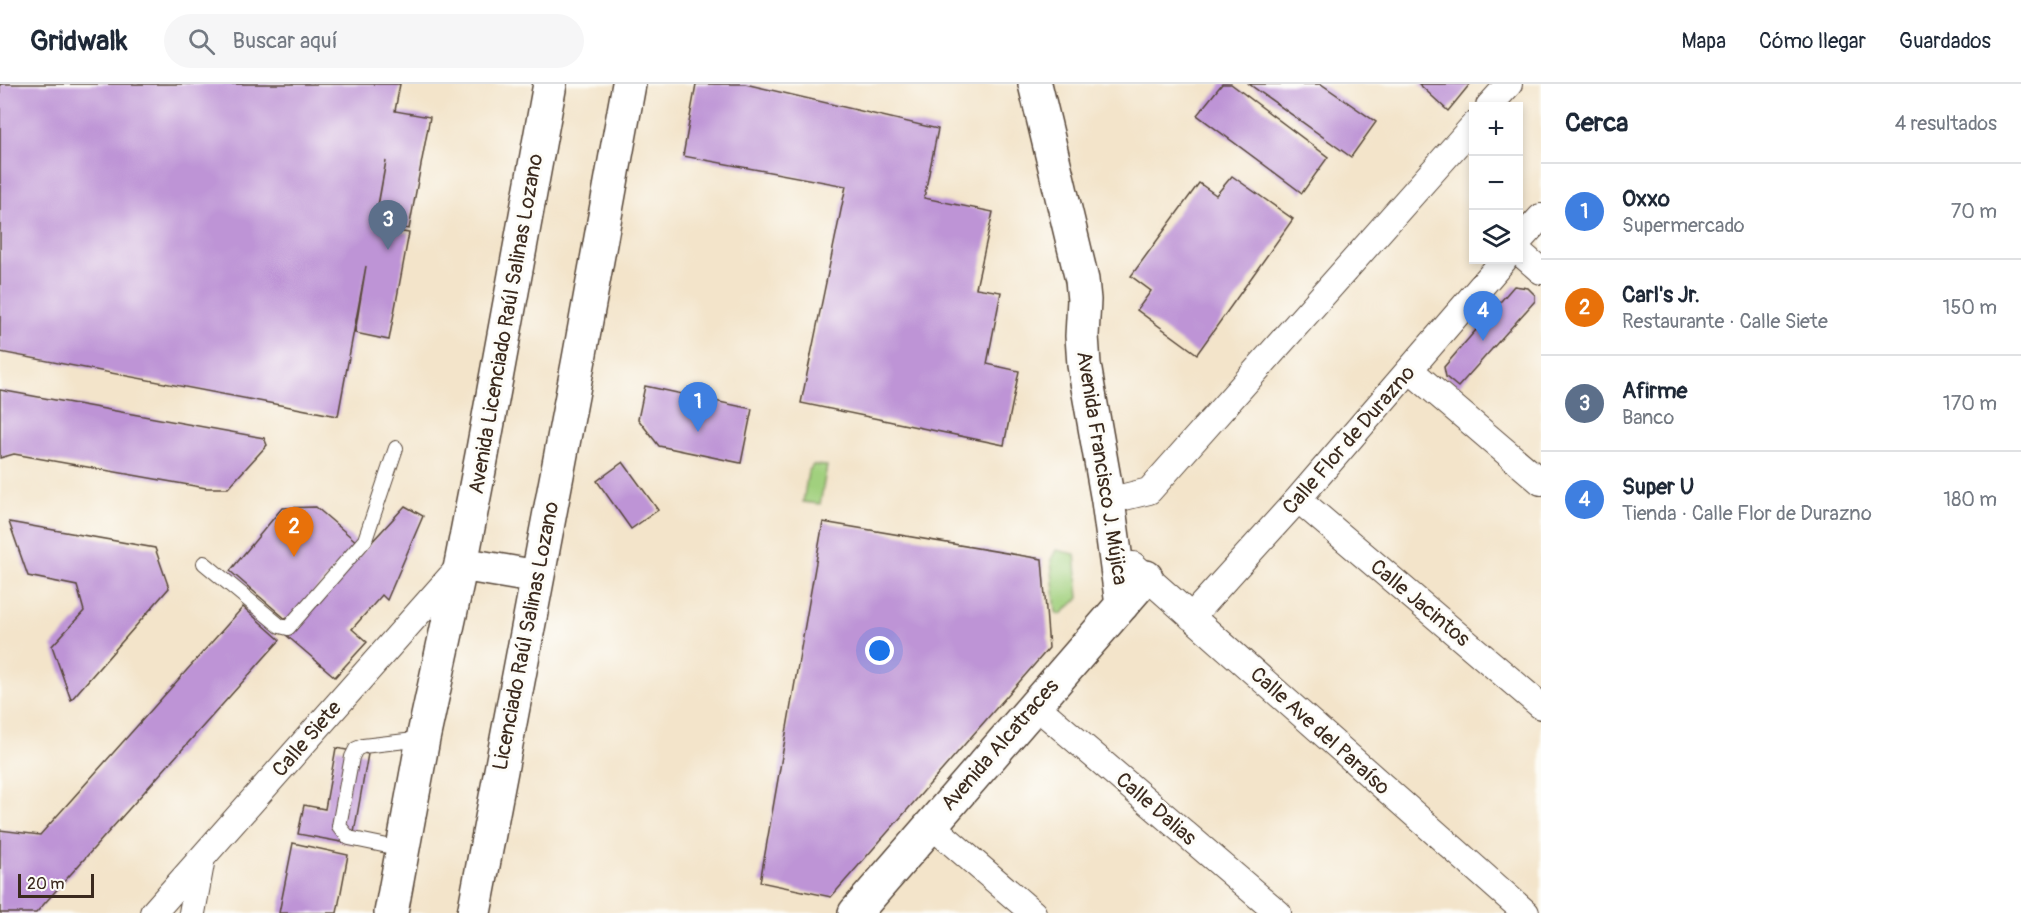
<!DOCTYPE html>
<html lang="es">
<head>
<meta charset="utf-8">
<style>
	body { margin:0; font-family:Pangolin,sans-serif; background:#f6f6f7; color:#1f2937 }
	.controls { position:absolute; right:18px; top:18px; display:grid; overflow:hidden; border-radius:0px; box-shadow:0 3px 9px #0003 }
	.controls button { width:54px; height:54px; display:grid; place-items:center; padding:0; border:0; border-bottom:2px solid #e0e1e3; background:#fff; color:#1f2937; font:30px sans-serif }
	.scale { position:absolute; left:18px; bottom:15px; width:76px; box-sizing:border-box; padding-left:6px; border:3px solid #3b2a1e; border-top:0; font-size:16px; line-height:21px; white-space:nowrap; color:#3b2a1e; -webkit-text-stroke:4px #fdfcf7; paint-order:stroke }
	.you { position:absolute; left:880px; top:567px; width:21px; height:21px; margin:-15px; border:4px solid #fff; border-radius:50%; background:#1a73e8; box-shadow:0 0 0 9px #1a73e833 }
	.badge { display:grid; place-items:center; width:39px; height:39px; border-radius:50%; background:#b5179e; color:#fff; font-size:20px; font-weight:700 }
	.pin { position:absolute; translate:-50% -50px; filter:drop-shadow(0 2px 3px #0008) }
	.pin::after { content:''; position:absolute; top:32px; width:21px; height:18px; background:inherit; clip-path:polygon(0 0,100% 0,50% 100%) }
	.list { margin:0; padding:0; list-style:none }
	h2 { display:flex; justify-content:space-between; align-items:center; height:78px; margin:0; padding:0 24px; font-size:26px }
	h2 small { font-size:20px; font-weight:400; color:#747a83 }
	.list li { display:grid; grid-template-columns:39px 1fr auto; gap:18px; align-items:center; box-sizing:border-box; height:96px; padding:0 24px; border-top:2px solid #e0e1e3 }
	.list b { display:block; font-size:22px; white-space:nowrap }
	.list p { margin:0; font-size:20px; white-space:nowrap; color:#747a83 }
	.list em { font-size:20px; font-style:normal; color:#747a83 }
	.icon { flex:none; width:33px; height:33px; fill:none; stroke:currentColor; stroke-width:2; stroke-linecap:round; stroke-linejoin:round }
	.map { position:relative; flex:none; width:1541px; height:829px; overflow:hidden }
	header { display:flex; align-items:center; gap:36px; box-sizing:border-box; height:84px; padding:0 30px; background:#fff; border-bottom:2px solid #e0e1e3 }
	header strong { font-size:28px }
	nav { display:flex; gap:33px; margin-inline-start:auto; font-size:21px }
	.search { width:420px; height:54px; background:#f6f6f7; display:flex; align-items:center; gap:15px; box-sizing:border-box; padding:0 21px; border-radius:33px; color:#747a83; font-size:22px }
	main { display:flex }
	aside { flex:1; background:#fff }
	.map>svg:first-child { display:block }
</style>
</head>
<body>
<header>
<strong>Gridwalk</strong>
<div class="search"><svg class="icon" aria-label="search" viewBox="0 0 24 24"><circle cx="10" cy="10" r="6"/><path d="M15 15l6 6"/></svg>Buscar aquí</div>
<nav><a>Mapa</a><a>Cómo llegar</a><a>Guardados</a></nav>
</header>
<main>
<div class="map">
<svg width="1541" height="829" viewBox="0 0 1541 829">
	<rect width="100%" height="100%" fill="#fdfcf7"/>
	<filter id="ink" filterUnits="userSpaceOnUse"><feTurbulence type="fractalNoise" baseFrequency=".0167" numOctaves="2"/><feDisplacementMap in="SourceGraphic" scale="12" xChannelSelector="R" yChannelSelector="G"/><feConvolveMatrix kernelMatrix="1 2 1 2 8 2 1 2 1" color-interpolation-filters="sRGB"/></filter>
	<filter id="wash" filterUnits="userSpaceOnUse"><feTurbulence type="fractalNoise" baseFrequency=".008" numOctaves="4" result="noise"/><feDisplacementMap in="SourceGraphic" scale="24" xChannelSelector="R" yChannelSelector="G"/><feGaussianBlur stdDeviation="1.35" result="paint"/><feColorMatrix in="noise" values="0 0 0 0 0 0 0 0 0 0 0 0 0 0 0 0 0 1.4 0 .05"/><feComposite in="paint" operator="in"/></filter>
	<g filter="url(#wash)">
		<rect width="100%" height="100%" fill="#f3e4ca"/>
		<!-- green -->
		<path fill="#a1d07e" stroke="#6e7d4e" stroke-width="1.5" d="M813 381 827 382 820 420 803 418 808 388Z
			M1056 466 1075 470 1079 514 1060 531 1056 528 1051 476Z"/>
		<g id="blocks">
			<!-- building -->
			<path fill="#be94d6" d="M0 0H400L395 27 430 33 409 145 375 139 386 77 374 143 409 149 389 256 355 249 366 182 338 332 0 268Z
				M696 0H745L938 45 924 114 993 128 976 204 1001 208 987 280 1019 287 1004 361 801 319 846 102 683 72Z
				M1222 0H1231L1328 73 1302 109 1197 31Z
				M1249 0H1321L1376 38 1351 73Z
				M1419 0H1470L1448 27Z
				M1232 92 1293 135 1197 270 1137 226 1151 207 1131 192 1199 99 1216 111Z
				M1514 202 1528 204 1535 211V217L1458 303 1446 293 1444 283Z
				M645 302 752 325 741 379 659 362 638 335Z
				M0 306 264 354 267 361 228 404H206L14 370 0 374Z
				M623 378 658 426 631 445 597 397Z
				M405 422 423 432 387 516 382 511 352 545 367 558 335 593 286 551Z
				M316 423 358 459 288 537 230 487 282 424Z
				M9 438 155 464 169 504 71 616 52 562 84 527 77 502 28 492Z
				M823 438 1042 475 1049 564 831 813 760 798Z
				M243 523 280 556 36 829H0V746L40 751Z
				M336 664 368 670 352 760 298 750 304 721 325 725Z
				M293 759 348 771 337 829H279Z"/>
		</g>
	</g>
	<g filter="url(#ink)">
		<use href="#blocks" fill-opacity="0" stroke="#574638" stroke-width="1.5"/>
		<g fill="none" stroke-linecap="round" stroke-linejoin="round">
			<!-- lane casing -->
			<g stroke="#574638" stroke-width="16">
				<path id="lane" d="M204 479 280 542 288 544 365 456 396 364
					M402 765 349 754 339 742 352 673 356 665 363 662 423 655"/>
			</g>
			<!-- street casing -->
			<g stroke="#574638" stroke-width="28">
				<path id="street" d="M1489 22 1509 0
					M1518 158 1541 133
					M1518 167 1541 187
					M1410 286 1541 398
					M1298 415 1541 622
					M1108 417 1149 407 1474 41
					M1133 481 1526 829
					M1191 533 1298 415 1504 176
					M1035 621 1278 829
					M931 741 1033 829
					M153 829 461 481
					M192 829 202 774"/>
			</g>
			<!-- secondary casing -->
			<g stroke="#574638" stroke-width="36">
				<path id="secondary" d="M1035 0 1082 196 1084 216 1082 252 1084 281 1108 417 1122 521
					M461 480 537 493
					M391 829 423 655 461 480 482 371 550 0
					M474 829 579 275 629 0
					M855 829 1146 493"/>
			</g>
			<!-- lane -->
			<use href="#lane" stroke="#fff" stroke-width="14"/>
			<!-- street -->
			<use href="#street" stroke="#fff" stroke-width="26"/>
			<!-- secondary -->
			<use href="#secondary" stroke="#fff" stroke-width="33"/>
		</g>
	</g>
	<g text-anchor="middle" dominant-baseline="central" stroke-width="6" stroke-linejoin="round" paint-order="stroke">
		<!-- street labels -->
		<g font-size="21" fill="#3b2a1e" stroke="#fdfcf7">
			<text transform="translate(506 240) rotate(-80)">Avenida Licenciado Raúl Salinas Lozano</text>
			<text transform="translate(1349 356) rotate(-49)">Calle Flor de Durazno</text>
			<text transform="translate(1102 384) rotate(81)">Avenida Francisco J. Mújica</text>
			<text transform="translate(1420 519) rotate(40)">Calle Jacintos</text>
			<text transform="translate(526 552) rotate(-79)">Licenciado Raúl Salinas Lozano</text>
			<text transform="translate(1320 647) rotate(42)">Calle Ave del Paraíso</text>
			<text transform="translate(307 655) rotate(-49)">Calle Siete</text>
			<text transform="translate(1000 661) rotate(-49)">Avenida Alcatraces</text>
			<text transform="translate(1156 725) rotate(41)">Calle Dalias</text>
		</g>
	</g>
</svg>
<div class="controls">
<button>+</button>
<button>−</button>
<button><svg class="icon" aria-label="layers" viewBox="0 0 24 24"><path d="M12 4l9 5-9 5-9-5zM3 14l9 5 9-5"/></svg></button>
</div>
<div class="scale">20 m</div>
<div class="you"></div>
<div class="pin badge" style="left:698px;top:348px;background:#3f7fe0">1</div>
<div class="pin badge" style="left:294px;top:473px;background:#e8710a">2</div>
<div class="pin badge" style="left:388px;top:166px;background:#5c6f8a">3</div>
<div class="pin badge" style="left:1483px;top:257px;background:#3f7fe0">4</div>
</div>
<aside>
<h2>Cerca<small>4 resultados</small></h2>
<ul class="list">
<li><span class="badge" style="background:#3f7fe0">1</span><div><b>Oxxo</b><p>Supermercado</p></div><em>70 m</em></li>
<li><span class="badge" style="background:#e8710a">2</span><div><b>Carl's Jr.</b><p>Restaurante · Calle Siete</p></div><em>150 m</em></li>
<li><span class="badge" style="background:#5c6f8a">3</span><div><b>Afirme</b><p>Banco</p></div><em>170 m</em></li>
<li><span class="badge" style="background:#3f7fe0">4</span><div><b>Super U</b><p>Tienda · Calle Flor de Durazno</p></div><em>180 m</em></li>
</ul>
</aside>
</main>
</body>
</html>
